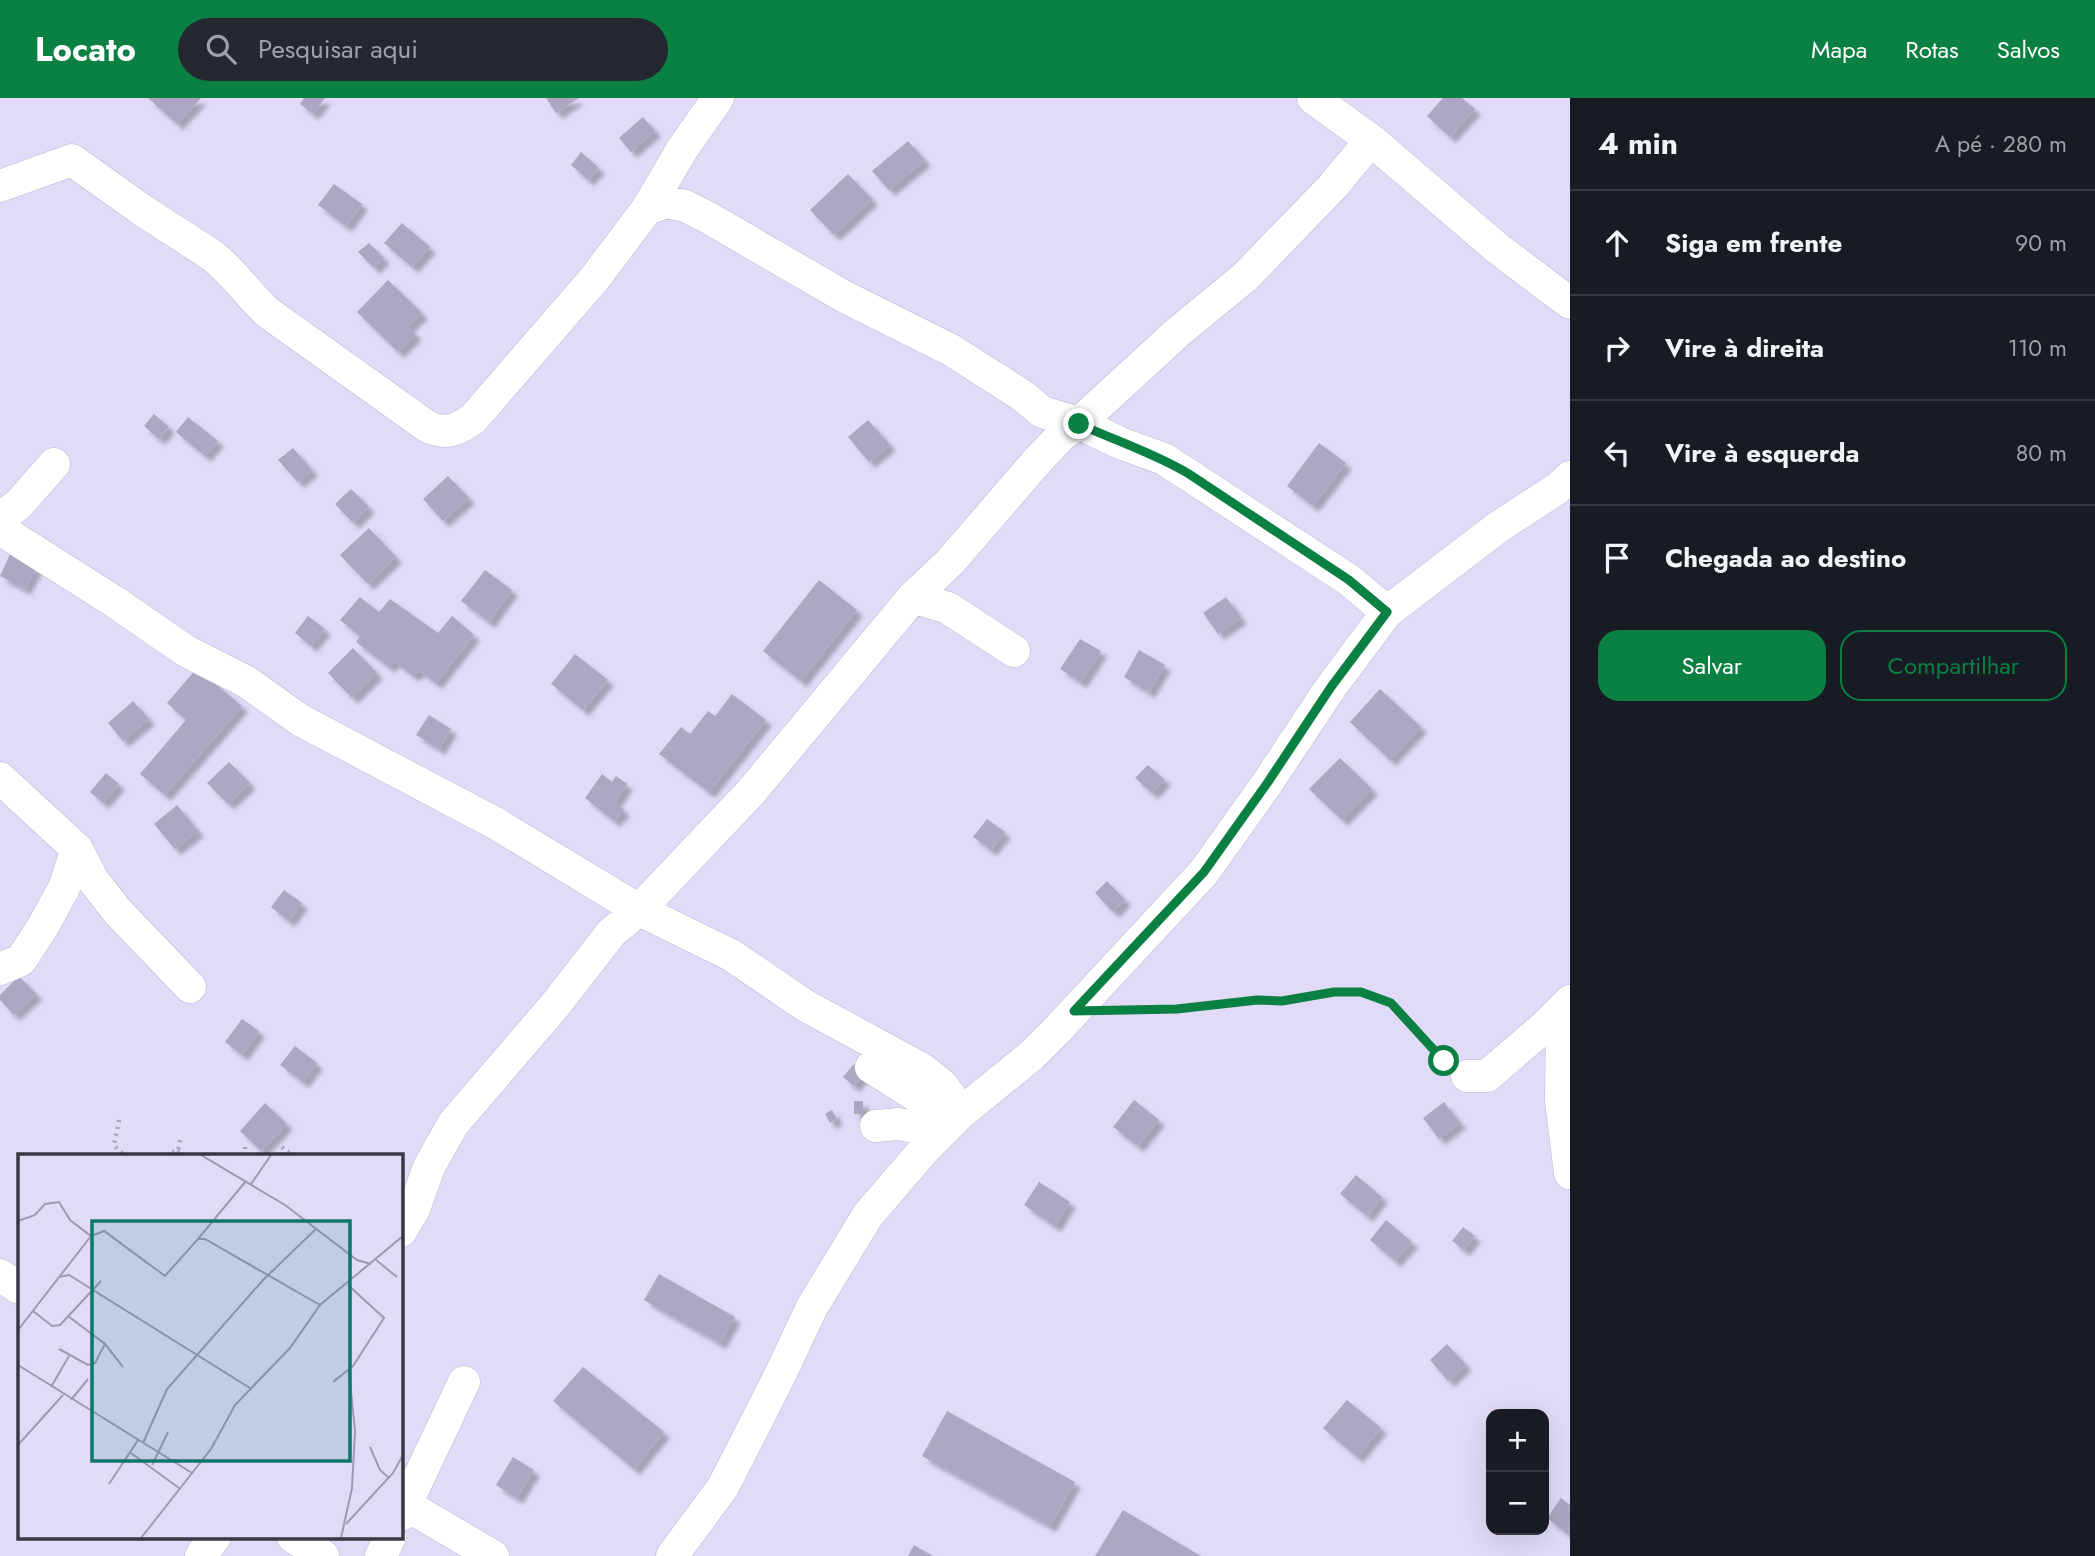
<!DOCTYPE html>
<html lang="pt">
<head>
<meta charset="utf-8">
<style>
	body { margin:0; font-family:Jost,sans-serif; background:#242831; color:#f1f3f6 }
	.controls { position:absolute; right:21px; bottom:21px; display:grid; overflow:hidden; border-radius:14px; box-shadow:0 7px 28px #0002 }
	.controls button { width:63px; height:63px; display:grid; place-items:center; padding:0; border:0; border-bottom:2px solid #363941; background:#171b24; color:#f1f3f6; font:35px sans-serif }
	.stop { position:absolute; width:21px; height:21px; margin:-16px; border:5px solid #0b8043; border-radius:50%; background:#fff }
	.stop.end { background:#0b8043; border-color:#fff; box-shadow:0 2px 7px #0008 }
	.list { margin:0; padding:0; list-style:none }
	h2 { display:flex; justify-content:space-between; align-items:center; height:91px; margin:0; padding:0 28px; font-size:30px }
	h2 small { font-size:23px; font-weight:400; color:#9ea1a6 }
	.list li { display:grid; grid-template-columns:46px 1fr auto; gap:21px; align-items:center; box-sizing:border-box; height:105px; padding:0 28px; border-top:2px solid #363941 }
	.list b { display:block; font-size:26px; white-space:nowrap }
	.list em { font-size:23px; font-style:normal; color:#9ea1a6 }
	.actions { display:flex; gap:14px; padding:21px 28px }
	.actions a { flex:1; padding:16px 0; border:2px solid #0b8043; border-radius:21px; text-align:center; font-size:24px; color:#0b8043 }
	.actions .main { background:#0b8043; color:#fff }
	.icon { flex:none; width:38px; height:38px; fill:none; stroke:currentColor; stroke-width:2; stroke-linecap:round; stroke-linejoin:round }
	.map { position:relative; flex:none; width:1570px; height:1458px; overflow:hidden }
	header { display:flex; align-items:center; gap:42px; box-sizing:border-box; height:98px; padding:0 35px; background:#0b8043; color:#fff }
	header strong { font-size:33px }
	nav { display:flex; gap:38px; margin-inline-start:auto; font-size:24px }
	.search { width:490px; height:63px; background:#242831; display:flex; align-items:center; gap:18px; box-sizing:border-box; padding:0 24px; border-radius:38px; color:#9ea1a6; font-size:26px }
	main { display:flex }
	aside { flex:1; background:#171b24 }
	.map>svg:first-child { display:block }
</style>
</head>
<body>
<header>
<strong>Locato</strong>
<div class="search"><svg class="icon" aria-label="search" viewBox="0 0 24 24"><circle cx="10" cy="10" r="6"/><path d="M15 15l6 6"/></svg>Pesquisar aqui</div>
<nav><a>Mapa</a><a>Rotas</a><a>Salvos</a></nav>
</header>
<main>
<div class="map">
<svg width="1570" height="1458" viewBox="0 0 1570 1458">
	<defs>
		<filter id="shadow"><feDropShadow dx="6" dy="6" stdDeviation="2" flood-color="#0004"/></filter>
	</defs>
	<rect width="100%" height="100%" fill="#e2dbf7"/>
	<!-- building -->
	<path fill="#ada7c1" filter="url(#shadow)" d="M148 0H201L177 26Z
		M304 0H325L313 16 300 6Z
		M546 0H579L556 15Z
		M1443 0H1462L1475 11 1450 39 1427 18Z
		M643 19 655 33 631 54 619 40Z
		M908 43 925 62 889 92 872 73Z
		M581 54 599 70 588 82 571 67Z
		M848 76 872 101 834 137 810 112Z
		M334 86 362 106 346 128 318 107Z
		M402 125 430 149 412 169 384 145Z
		M369 145 384 160 374 170 358 154Z
		M388 182 422 215 408 229 416 236 398 254 357 214Z
		M154 316 169 329 159 341 144 328Z
		M188 319 218 343 205 358 176 334Z
		M868 322 890 347 869 364 848 339Z
		M1319 345 1346 365 1313 408 1287 388Z
		M293 350 312 372 298 384 278 362Z
		M448 378 469 400 443 423 423 401Z
		M351 391 369 409 353 425 335 406Z
		M369 430 396 459 368 486 340 457Z
		M10 456 36 470 25 491 0 478Z
		M485 472 512 492 489 524 461 503Z
		M819 482 857 512 801 583 763 553Z
		M360 499 379 514 390 501 438 535 452 518 474 537 436 585 420 573 412 577 394 563 389 569 356 544 360 538 340 522Z
		M1226 499 1241 520 1218 536 1203 515Z
		M308 518 325 531 311 548 295 535Z
		M1080 541 1101 553 1081 584 1060 571Z
		M353 550 377 575 352 600 328 575Z
		M1139 552 1165 567 1149 594 1124 579Z
		M575 556 608 582 583 612 551 586Z
		M197 570 242 608 165 697 140 676 186 622 167 605Z
		M1380 591 1421 629 1390 662 1350 624Z
		M732 596 766 622 709 694 659 656 681 629 690 636 708 613 715 618Z
		M133 603 149 621 123 643 108 625Z
		M429 617 451 631 439 651 416 637Z
		M1340 660 1372 691 1342 722 1309 691Z
		M229 664 250 685 228 706 207 685Z
		M1148 667 1165 682 1152 695 1135 680Z
		M106 675 119 686 103 705 90 694Z
		M602 676 612 684 616 678 627 686 615 704 624 712 614 723 585 700Z
		M177 707 198 733 175 751 154 726Z
		M987 721 1005 734 991 752 973 739Z
		M1107 783 1125 802 1113 814 1095 795Z
		M284 792 302 805 289 823 271 809Z
		M19 878 36 896 14 917 0 902V897Z
		M242 921 259 933 242 957 225 944Z
		M295 948 317 965 303 984 280 967Z
		M854 966 865 975 854 988 843 979Z
		M1134 1002 1159 1022 1138 1048 1113 1029Z
		M854 1003H863V1016H854Z
		M1444 1004 1460 1025 1439 1041 1423 1020Z
		M265 1005 287 1026 261 1053 240 1033Z
		M832 1012 837 1021 830 1025 825 1016Z
		M1356 1077 1382 1099 1367 1118 1340 1096Z
		M1039 1084 1070 1104 1055 1128 1024 1107Z
		M1386 1122 1412 1144 1395 1163 1370 1142Z
		M1463 1129 1475 1138 1464 1152 1452 1143Z
		M659 1176 735 1219 720 1245 644 1202Z
		M1447 1246 1466 1267 1448 1283 1430 1262Z
		M583 1269 664 1334 634 1371 553 1303Z
		M1347 1302 1381 1330 1357 1359 1323 1330Z
		M947 1313 1075 1384 1050 1428 922 1358Z
		M513 1359 534 1372 517 1400 496 1387Z
		M1561 1400 1570 1407V1438L1547 1420Z
		M1123 1412 1201 1458H1095Z
		M914 1447 933 1458H908Z"/>
	<g fill="none" stroke-linecap="round" stroke-linejoin="round">
		<!-- minor casing -->
		<g stroke="#bbb5cf" stroke-width="33">
			<path id="minor" d="M1313 0 1371 42 1497 150 1570 205
				M0 88 72 62 142 112 213 158C233 174 248 196 267 214L428 329C447 337 457 332 473 321L595 180 647 111 666 104 685 108 707 119 845 199 951 252 1023 298 1042 314 1079 325 1120 345 1164 361 1349 482 1387 514
				M647 111 683 50 718 0
				M0 420 19 406 54 366
				M0 431 115 504 186 553 247 584 300 622 495 725 639 812 731 857 806 908 922 971 942 987 962 1014
				M913 499 948 510 1014 553
				M0 680 77 751 93 782 118 814 190 889
				M0 871 21 862 42 830 64 790 77 751
				M1562 912 1561 1003 1570 1075
				M871 969 954 1022
				M1467 978H1487L1543 930 1570 903
				M876 1028 898 1026 914 1029 954 1022
				M401 1133 414 1111 429 1069 453 1026 556 906 611 835 639 812 751 694 913 499 950 464 1039 361 1062 337 1079 325 1178 234 1245 179 1333 88 1371 42
				M0 1177 19 1190
				M401 1404 493 1458
				M401 1417 464 1284
				M293 1439 323 1458
				M201 1458 215 1439
				M381 1458 390 1439
				M672 1458 723 1389 780 1277 812 1209 868 1117 923 1053 962 1014 1032 957 1057 932 1204 774 1268 684 1331 589 1387 514 1497 430 1558 390 1570 379"/>
		</g>
		<!-- path -->
		<path stroke="#a8a3b9" stroke-width="4.5" stroke-dasharray="2 5" stroke-linecap="butt" d="M1120 912 1177 911 1257 902 1282 903 1334 894H1361L1391 905 1443 962
			M119 1022 114 1047 124 1057
			M245 1049V1057
			M282 1049 291 1057
			M178 1052 184 1057
			M166 1057 178 1052 181 1039"/>
		<!-- minor -->
		<use href="#minor" stroke="#fff" stroke-width="32"/>
	</g>
	<g fill="none" stroke-linecap="round" stroke-linejoin="round">
		<!-- route -->
		<path stroke="#0b8043" stroke-width="9" d="M1079 326C1116 343 1154 355 1189 376L1349 482 1387 514 1331 589 1268 684 1204 774 1074 913 1177 911 1257 902 1282 903 1334 894H1361L1391 905 1444 963"/>
	</g>
	<!-- overview -->
	<g transform="translate(18 1056)">
		<rect width="385" height="385" fill="#e2dbf7"/>
		<path fill="none" stroke="#9e99ae" stroke-width="2" d="M183 1 267 51 339 106 353 110M233 30 253 1M0 67 17 61 27 50 41 48 52 66 73 82 86 77 147 122 180 85H187L302 151M180 85 228 27M358 106 379 123M41 123 51 121 232 234M15 157 34 172 42 171 83 127M50 162 87 190 105 213M0 176 73 82M41 195 70 211 77 209 87 190M0 211 174 319M315 228 335 212 366 164 330 131M33 233 51 202M53 246 70 225M125 289 149 235 245 126 299 74M0 291 45 241M352 293 362 316 371 324M113 299 161 334M134 311 150 278M91 330 120 286M328 370 375 319 385 301M123 384 193 295 217 251 272 194 302 151 385 82M323 384 334 334 337 277 331 217"/>
		<path fill="#0f766e" fill-opacity="0.15" stroke="#0f766e" stroke-width="3.5" d="M74 67H332V307H74Z"/>
		<rect width="385" height="385" fill="none" stroke="#393741" stroke-width="3.5"/>
	</g>
</svg>
<div class="controls">
<button>+</button>
<button>−</button>
</div>
<div class="stop" style="left:1444px;top:963px"></div>
<div class="stop end" style="left:1079px;top:326px"></div>
</div>
<aside>
<h2>4 min<small>A pé · 280 m</small></h2>
<ul class="list">
<li><svg class="icon" aria-label="ahead" viewBox="0 0 24 24"><path d="M12 20V5M6 11l6-6 6 6"/></svg><div><b>Siga em frente</b></div><em>90 m</em></li>
<li><svg class="icon" aria-label="right" viewBox="0 0 24 24"><path d="M7 20v-9h11M14 6l5 5-5 5"/></svg><div><b>Vire à direita</b></div><em>110 m</em></li>
<li><svg class="icon" aria-label="left" viewBox="0 0 24 24"><path d="M17 20v-9H6M10 6l-5 5 5 5"/></svg><div><b>Vire à esquerda</b></div><em>80 m</em></li>
<li><svg class="icon" aria-label="arrive" viewBox="0 0 24 24"><path d="M6 21V4h12l-3 4 3 4H6"/></svg><div><b>Chegada ao destino</b></div></li>
</ul>
<div class="actions"><a class="main">Salvar</a><a>Compartilhar</a></div>
</aside>
</main>
</body>
</html>
